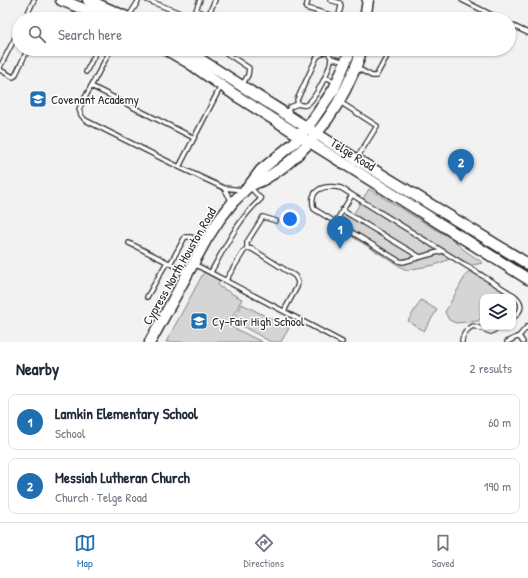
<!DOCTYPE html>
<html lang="en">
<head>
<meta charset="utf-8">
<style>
	body { margin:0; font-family:"Patrick Hand",sans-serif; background:#f6f6f7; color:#1f2937 }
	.controls { position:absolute; right:12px; bottom:12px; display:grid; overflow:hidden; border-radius:8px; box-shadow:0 1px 3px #0004 }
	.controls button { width:36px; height:36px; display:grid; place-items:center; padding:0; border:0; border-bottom:1px solid #e0e1e3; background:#fff; color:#1f2937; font:20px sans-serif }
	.you { position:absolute; left:290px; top:219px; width:14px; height:14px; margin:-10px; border:3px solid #fff; border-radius:50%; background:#1a73e8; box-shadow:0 0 0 6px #1a73e833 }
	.badge { display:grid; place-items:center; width:26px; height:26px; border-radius:50%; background:#1f6fb2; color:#fff; font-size:13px; font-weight:700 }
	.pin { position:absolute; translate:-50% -33px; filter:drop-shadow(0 1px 2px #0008) }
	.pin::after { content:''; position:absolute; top:21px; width:14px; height:12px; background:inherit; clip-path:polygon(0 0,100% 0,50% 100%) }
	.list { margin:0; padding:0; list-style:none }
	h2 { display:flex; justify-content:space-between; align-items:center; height:52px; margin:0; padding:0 16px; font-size:17px }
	h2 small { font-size:13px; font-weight:400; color:#747a83 }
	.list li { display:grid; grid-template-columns:26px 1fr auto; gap:12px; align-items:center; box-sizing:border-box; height:56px; margin:0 8px 8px; padding:0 8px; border:1px solid #e0e1e3; border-radius:8px }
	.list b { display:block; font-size:15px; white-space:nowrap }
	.list p { margin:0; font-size:13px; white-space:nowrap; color:#747a83 }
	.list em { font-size:13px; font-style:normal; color:#747a83 }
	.icon { flex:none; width:22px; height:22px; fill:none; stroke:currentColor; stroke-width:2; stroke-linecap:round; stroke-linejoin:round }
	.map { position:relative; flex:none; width:528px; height:342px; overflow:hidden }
	.search { position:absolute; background:#fff; box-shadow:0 1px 3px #0004; left:12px; right:12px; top:12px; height:44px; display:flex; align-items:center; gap:10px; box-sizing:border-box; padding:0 14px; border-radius:22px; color:#747a83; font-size:15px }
	.sheet { height:180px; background:#fff }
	nav { display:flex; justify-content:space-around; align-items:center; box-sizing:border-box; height:56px; border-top:1px solid #e0e1e3; background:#fff; font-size:11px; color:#747a83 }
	nav a { display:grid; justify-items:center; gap:2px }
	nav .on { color:#1f6fb2 }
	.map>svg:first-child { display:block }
</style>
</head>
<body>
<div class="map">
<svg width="528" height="342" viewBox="0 0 528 342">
	<rect width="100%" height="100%" fill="#f2f2f2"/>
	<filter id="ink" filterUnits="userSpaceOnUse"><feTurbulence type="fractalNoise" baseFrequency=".025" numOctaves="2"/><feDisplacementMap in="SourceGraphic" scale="8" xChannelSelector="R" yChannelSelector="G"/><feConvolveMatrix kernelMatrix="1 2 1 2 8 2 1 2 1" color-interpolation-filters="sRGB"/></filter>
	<g filter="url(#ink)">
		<!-- green -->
		<path fill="#d5d5d5" stroke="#808080" d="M369 189 455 241 464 250 483 263 472 265 455 257 435 265 406 270 335 226 346 215H353Z
			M474 270 482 272 484 278 506 292 505 297H483V316L478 321 456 323 449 320 445 312 467 273Z
			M204 272 220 281 218 286 242 299 228 325 262 342H166Z
			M421 300 437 310 424 331 408 321Z
			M242 304 289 328 281 342H271L233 321Z"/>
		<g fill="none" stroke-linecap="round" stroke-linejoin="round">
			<!-- lane casing -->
			<g stroke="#2b2b2b" stroke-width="6">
				<path id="lane" d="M147 0 180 13
					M200 0 196 10 208 16 215 0
					M308 0 306 8 330 15 336 19
					M330 0 340 3 341 6 338 19
					M462 0 500 19
					M367 15 374 19
					M129 16 139 0
					M25 19 34 0
					M509 24 528 33
					M111 49 79 109 81 115 85 120 179 167 224 188 243 190
					M220 49 249 68 248 75 243 84
					M331 58 345 62
					M0 67 19 30
					M0 68V70L13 77 15 76 28 49
					M357 68 372 76H376L391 49
					M86 72 94 56 96 49
					M325 77 336 82
					M91 86 194 138
					M340 102 377 126 357 158
					M287 113 290 107 298 104C301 105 303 106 306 105 315 100 331 68 331 58 330 56 328 52 327 50L317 57 297 100 298 104
					M179 167 221 86
					M224 188 231 200
					M342 210 420 257
					M335 223 352 195
					M129 243 187 272
					M247 248 252 249 295 276 298 282 297 287 284 311
					M442 251 403 262 399 261 314 209C308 189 324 184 341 188L515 296C524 304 522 311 513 318
					M170 264 185 237H191L204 243
					M194 264 342 342
					M211 272C225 247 239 218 261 199L250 187
					M226 280 244 251 247 248V242L263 217 276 221
					M147 297 167 262
					M519 336 523 342
					M462 342C462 335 467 329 473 326L491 332 500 327
					M507 342 519 336 528 326"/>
			</g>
			<!-- secondary casing -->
			<g stroke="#2b2b2b" stroke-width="13">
				<path id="secondary" d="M61 0 108 19
					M88 0 131 19
					M365 19 368 0
					M165 49 189 63 235 95 528 279
					M184 49 356 159 528 264
					M251 185C256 183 262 181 268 177 304 156 336 113 352 75 356 67 360 58 361 49
					M150 342 206 240 219 220 233 202 249 186 261 170 295 142 312 121 334 89 351 49"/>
			</g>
			<!-- lane -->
			<use href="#lane" stroke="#fff" stroke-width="3.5"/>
			<!-- secondary -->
			<use href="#secondary" stroke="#fff" stroke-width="10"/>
		</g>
	</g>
	<!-- icons -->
	<defs>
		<g id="school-square" transform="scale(0.9)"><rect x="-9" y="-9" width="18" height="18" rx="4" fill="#1f6fb2" stroke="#fff"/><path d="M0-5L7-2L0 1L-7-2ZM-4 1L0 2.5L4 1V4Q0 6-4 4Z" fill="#fff"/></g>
	</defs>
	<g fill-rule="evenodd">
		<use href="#school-square" x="38" y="99"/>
		<use href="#school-square" x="199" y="321"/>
	</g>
	<g text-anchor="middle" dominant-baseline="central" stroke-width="3" stroke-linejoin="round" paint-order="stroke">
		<!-- poi labels -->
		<g font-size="13" fill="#2b2b2b" stroke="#fff" text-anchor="start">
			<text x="51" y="99">Covenant Academy</text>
			<text x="212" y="321">Cy-Fair High School</text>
		</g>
		<!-- street labels -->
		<g font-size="13" fill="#2b2b2b" stroke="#fff">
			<text transform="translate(353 154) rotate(32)">Telge Road</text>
			<text transform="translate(179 266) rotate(-60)">Cypress North Houston Road</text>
		</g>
	</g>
</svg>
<div class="controls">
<button><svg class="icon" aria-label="layers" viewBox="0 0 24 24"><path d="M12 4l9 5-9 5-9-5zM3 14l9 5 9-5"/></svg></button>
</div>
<div class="you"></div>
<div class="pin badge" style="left:340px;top:249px">1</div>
<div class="pin badge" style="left:461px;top:182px">2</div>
<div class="search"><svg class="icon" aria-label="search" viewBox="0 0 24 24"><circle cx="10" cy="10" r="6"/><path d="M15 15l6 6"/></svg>Search here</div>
</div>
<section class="sheet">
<h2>Nearby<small>2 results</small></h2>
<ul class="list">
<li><span class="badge">1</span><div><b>Lamkin Elementary School</b><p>School</p></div><em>60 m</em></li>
<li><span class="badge">2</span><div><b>Messiah Lutheran Church</b><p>Church · Telge Road</p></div><em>190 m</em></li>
</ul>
</section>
<nav>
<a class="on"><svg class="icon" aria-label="map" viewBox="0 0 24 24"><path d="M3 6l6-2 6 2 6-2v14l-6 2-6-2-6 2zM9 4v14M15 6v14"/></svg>Map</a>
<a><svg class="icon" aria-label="directions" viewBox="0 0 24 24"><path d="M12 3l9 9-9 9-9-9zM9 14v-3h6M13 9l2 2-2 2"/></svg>Directions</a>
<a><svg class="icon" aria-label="saved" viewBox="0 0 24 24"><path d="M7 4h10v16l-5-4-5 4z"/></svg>Saved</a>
</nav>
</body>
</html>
